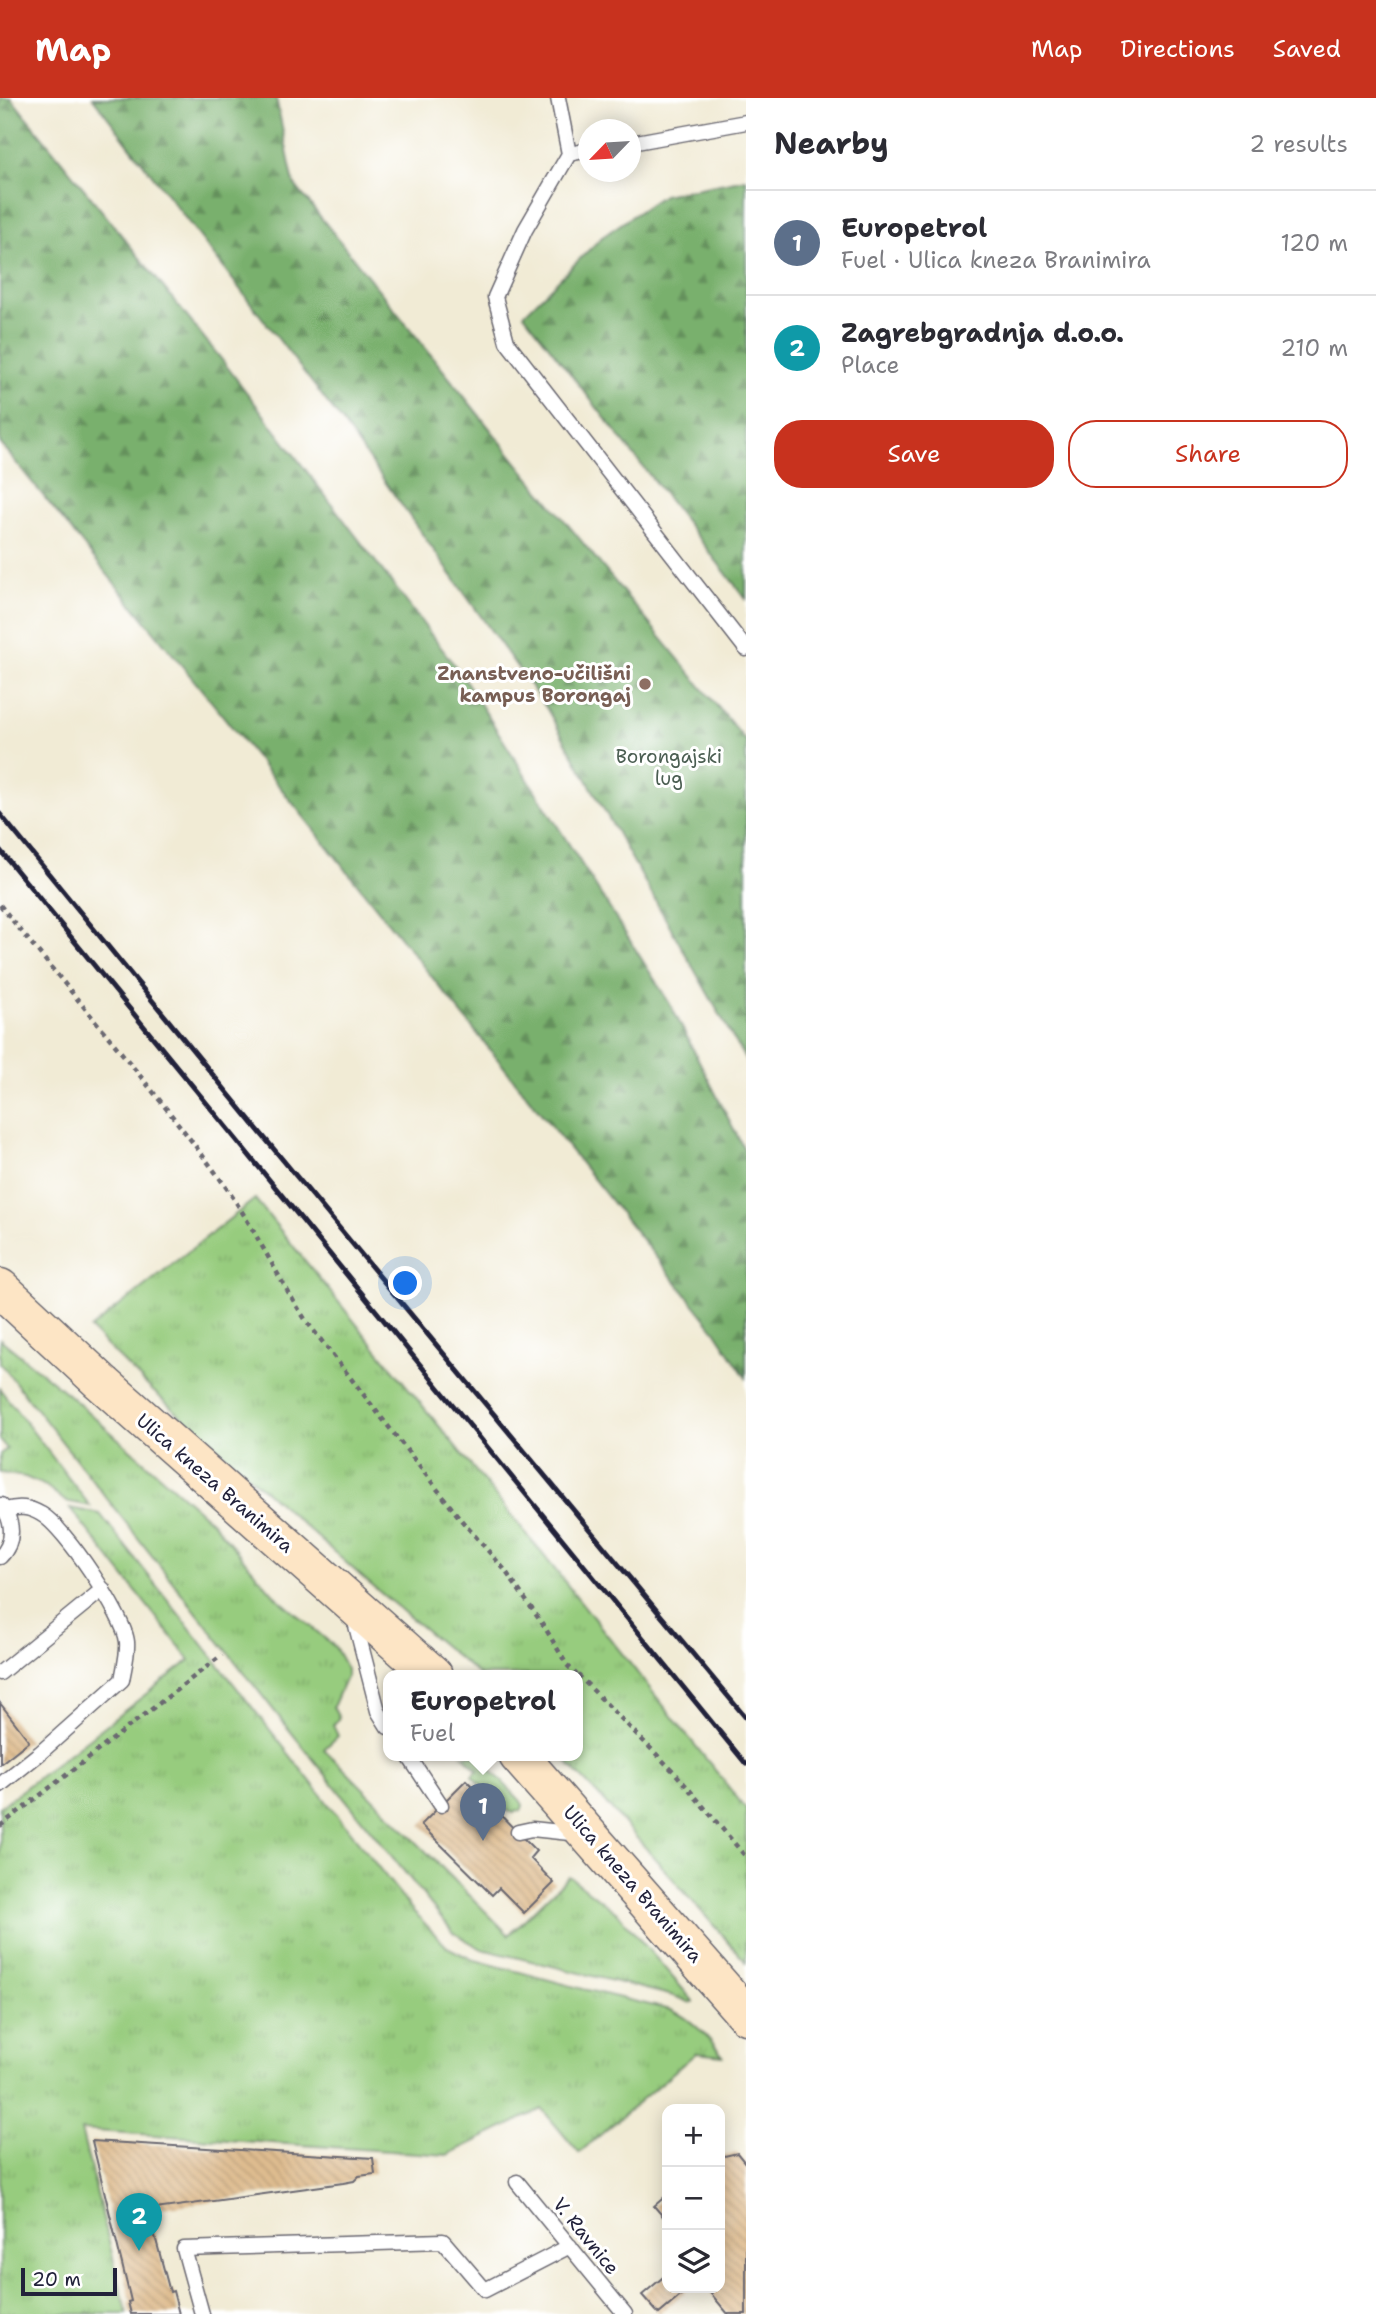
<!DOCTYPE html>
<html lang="en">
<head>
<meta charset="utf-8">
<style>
	body { margin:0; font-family:"Shantell Sans",sans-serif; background:#f2f2f3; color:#2b2b33 }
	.controls { position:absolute; right:21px; bottom:21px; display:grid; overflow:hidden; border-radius:14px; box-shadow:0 4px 18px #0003 }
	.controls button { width:63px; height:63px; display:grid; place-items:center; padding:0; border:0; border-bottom:2px solid #e1e1e2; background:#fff; color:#2b2b33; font:35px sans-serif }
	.compass { position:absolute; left:578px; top:21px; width:63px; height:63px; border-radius:50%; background:#fff; box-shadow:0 4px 18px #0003; rotate:245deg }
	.scale { position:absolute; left:21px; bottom:18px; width:96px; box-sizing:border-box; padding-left:7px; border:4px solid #22223b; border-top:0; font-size:19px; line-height:24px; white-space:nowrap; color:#22223b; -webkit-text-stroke:5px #fff; paint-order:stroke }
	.you { position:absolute; left:406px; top:1186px; width:24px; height:24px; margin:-18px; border:5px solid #fff; border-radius:50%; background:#1a73e8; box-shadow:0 0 0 10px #1a73e833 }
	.badge { display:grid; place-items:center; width:46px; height:46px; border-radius:50%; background:#c8321e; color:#fff; font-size:23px; font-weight:700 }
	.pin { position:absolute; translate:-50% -58px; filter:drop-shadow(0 2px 4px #0008) }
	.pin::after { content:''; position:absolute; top:37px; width:24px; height:21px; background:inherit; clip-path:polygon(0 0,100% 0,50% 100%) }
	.popup { position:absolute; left:383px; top:1572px; width:200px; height:91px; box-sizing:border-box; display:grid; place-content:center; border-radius:14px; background:#fff; filter:drop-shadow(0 2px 5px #0005); font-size:23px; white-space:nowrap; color:#7c7c81 }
	.popup b { font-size:26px; color:#2b2b33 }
	.popup::after { content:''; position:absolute; left:50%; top:100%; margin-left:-14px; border:14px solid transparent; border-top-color:#fff }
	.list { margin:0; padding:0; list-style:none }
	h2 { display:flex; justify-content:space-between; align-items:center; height:91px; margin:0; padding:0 28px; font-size:30px }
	h2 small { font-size:23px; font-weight:400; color:#7c7c81 }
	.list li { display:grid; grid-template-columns:46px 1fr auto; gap:21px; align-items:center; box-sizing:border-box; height:105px; padding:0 28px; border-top:2px solid #e1e1e2 }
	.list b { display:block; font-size:26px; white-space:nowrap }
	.list p { margin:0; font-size:23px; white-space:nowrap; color:#7c7c81 }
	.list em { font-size:23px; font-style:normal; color:#7c7c81 }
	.actions { display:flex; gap:14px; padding:21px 28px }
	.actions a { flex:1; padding:16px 0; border:2px solid #c8321e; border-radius:28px; text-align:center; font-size:24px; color:#c8321e }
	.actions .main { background:#c8321e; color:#fff }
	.icon { flex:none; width:38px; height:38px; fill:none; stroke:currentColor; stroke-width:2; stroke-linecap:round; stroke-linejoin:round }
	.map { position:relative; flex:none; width:746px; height:2216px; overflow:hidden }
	header { display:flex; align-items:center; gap:42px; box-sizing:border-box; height:98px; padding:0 35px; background:#c8321e; color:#fff }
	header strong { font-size:33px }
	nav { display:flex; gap:38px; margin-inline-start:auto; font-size:24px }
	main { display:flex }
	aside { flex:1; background:#fff }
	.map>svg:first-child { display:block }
</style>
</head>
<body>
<header>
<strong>Map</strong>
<nav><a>Map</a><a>Directions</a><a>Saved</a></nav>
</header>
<main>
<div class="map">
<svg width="746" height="2216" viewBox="0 0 746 2216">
	<defs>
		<pattern id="grass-tufts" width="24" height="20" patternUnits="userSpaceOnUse" patternTransform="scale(1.75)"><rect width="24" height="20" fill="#97cc7e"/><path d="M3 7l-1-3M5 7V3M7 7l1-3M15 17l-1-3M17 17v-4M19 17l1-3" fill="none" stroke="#82af6e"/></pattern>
		<pattern id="forest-firs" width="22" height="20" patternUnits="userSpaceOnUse" patternTransform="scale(1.75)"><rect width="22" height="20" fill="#79b06d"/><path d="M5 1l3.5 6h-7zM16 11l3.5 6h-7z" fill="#638f5b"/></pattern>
		<pattern id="building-back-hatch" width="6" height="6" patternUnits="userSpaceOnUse" patternTransform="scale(1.75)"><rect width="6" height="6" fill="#debc8f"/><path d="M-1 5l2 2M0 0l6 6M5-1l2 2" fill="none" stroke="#bea17c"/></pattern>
	</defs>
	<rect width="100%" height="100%" fill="#fff"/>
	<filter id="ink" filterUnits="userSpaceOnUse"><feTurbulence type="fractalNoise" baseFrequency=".0143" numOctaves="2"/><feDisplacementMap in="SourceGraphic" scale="14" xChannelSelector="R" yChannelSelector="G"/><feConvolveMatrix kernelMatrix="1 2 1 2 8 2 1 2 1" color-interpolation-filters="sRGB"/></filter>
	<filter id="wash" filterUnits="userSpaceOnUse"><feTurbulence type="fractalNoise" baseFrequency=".00686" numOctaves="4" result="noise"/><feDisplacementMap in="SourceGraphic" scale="28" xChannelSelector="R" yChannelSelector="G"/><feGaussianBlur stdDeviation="1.57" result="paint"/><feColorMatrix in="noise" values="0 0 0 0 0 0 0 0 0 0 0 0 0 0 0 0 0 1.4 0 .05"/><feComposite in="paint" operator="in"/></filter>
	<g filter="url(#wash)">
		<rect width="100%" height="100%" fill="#f1ebd5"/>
		<!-- grass -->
		<path fill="url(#grass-tufts)" stroke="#5c775c" stroke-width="2" d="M255 1101 521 1429 746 1711V1864L614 1714 560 1657H578V1577H479L370 1486 153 1293 90 1231Z
			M0 1241 70 1298 212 1424 276 1499 335 1549 347 1571V1577L333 1609 339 1620 333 1627 338 1638 324 1651 509 1837 569 1778 617 1815 694 1904 691 1905 674 1898 482 1851 454 1835 287 1629 0 1265Z
			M0 1291 90 1408 65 1403 46 1388 25 1379 0 1375V1356L7 1351 0 1342Z
			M70 1410 100 1416 326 1703 414 1814 447 1849 471 1861 583 1891 671 1912C694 1922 708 1940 723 1958L696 1955 579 2055 542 2011 447 2057 81 2032 127 2216H0V1709L190 1562Z
			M463 1657H476L520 1702 523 1707 521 1713 516 1712 513 1715 504 1711 472 1678 478 1672Z"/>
		<!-- forest -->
		<path fill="url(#forest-firs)" stroke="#4e6954" stroke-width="2" d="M0 0H11L222 262 462 577 670 906 746 1055V1280L716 1234 219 613 0 345Z
			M93 0H276L294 86 523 372 746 643V963L547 611 343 325Z
			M746 81V501L524 216 602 139 663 97Z"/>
		<g id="blocks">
			<!-- building -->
			<path fill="url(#building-back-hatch)" d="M0 1605 29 1643 0 1666Z
				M466 1682 536 1753 530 1760 554 1785 524 1815 499 1790 492 1797 421 1727Z
				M92 2043 373 2060 375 2076 359 2078 354 2083 343 2085 148 2112 170 2194 173 2193 179 2216H131L128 2204 131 2203Z
				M737 2055 746 2066V2216H728L706 2190H720V2059Z
				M667 2097V2123L654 2108Z
				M667 2176V2190H690L659 2216 642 2197Z"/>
		</g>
	</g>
	<g filter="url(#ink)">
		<use href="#blocks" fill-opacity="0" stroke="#6a6871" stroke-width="2"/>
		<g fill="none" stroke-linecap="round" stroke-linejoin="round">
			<!-- service casing -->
			<g stroke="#6a6871" stroke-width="17">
				<path id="service" d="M558 0 569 56 525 132 495 199 507 244 746 551
					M631 45 746 24
					M569 56 589 52
					M0 1459C15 1444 14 1423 1 1407
					M354 1520 378 1613 388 1629
					M0 1575 103 1491
					M408 1657 441 1707
					M0 1687 40 1655 122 1582C124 1570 128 1556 127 1544 125 1519 64 1428 41 1416 29 1409 19 1408 5 1412
					M518 1734 532 1731 579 1736
					M517 2084 625 2216
					M202 2216 184 2151 443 2143 485 2192 570 2148"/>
			</g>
			<!-- secondary casing -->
			<g stroke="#6a6871" stroke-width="41">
				<path id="secondary" d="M0 1190 100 1283 433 1577
					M518 1657 746 1917"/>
			</g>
			<!-- path -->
			<path stroke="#6a6871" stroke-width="4.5" stroke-dasharray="5 5" stroke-linecap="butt" d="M0 807C73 897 149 985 218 1078 252 1124 275 1176 307 1224L462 1423 504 1471 544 1528 567 1567 577 1577
				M578 1577 676 1676 746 1759
				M0 1728 222 1557"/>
			<!-- service -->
			<use href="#service" stroke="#fff" stroke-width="14"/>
			<!-- secondary -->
			<use href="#secondary" stroke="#fde5c5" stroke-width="38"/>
			<!-- rail -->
			<path stroke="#22223b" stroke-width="5" d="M0 716 258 1032 746 1620
				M0 752 746 1666"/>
		</g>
	</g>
	<!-- markers -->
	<circle fill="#8d6e63" stroke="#fff" stroke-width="2.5" cx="645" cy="586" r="7"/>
	<g text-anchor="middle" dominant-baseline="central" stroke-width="6" stroke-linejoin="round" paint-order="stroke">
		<!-- education labels -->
		<g font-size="19" font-weight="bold" fill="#785e54" stroke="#fff" text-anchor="end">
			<text x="631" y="575">Znanstveno-učilišni<tspan x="631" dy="22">kampus Borongaj</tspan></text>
		</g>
		<!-- park labels -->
		<g font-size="19" fill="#4b5e52" stroke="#fff">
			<text x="669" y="658">Borongajski<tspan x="669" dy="22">lug</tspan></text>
		</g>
		<!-- street labels -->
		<g font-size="19" fill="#22223b" stroke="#fff">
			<text transform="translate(215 1385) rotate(41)">Ulica kneza Branimira</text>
			<text transform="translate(633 1786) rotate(49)">Ulica kneza Branimira</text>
			<text transform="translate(586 2138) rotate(51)">V. Ravnice</text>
		</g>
	</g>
</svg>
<div class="controls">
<button>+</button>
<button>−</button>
<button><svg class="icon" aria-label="layers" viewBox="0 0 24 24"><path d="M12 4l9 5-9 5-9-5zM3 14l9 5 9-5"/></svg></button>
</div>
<svg class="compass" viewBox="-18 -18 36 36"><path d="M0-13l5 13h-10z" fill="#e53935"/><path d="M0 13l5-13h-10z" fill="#7c7c81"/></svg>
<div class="scale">20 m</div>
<div class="you"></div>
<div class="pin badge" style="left:483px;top:1743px;background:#5c6f8a">1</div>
<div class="popup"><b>Europetrol</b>Fuel</div>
<div class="pin badge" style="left:139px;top:2153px;background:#0f9aa8">2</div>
</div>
<aside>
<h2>Nearby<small>2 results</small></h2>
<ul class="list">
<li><span class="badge" style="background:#5c6f8a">1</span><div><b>Europetrol</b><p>Fuel · Ulica kneza Branimira</p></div><em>120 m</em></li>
<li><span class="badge" style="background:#0f9aa8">2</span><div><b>Zagrebgradnja d.o.o.</b><p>Place</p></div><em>210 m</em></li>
</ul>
<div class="actions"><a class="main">Save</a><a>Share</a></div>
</aside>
</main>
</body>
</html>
